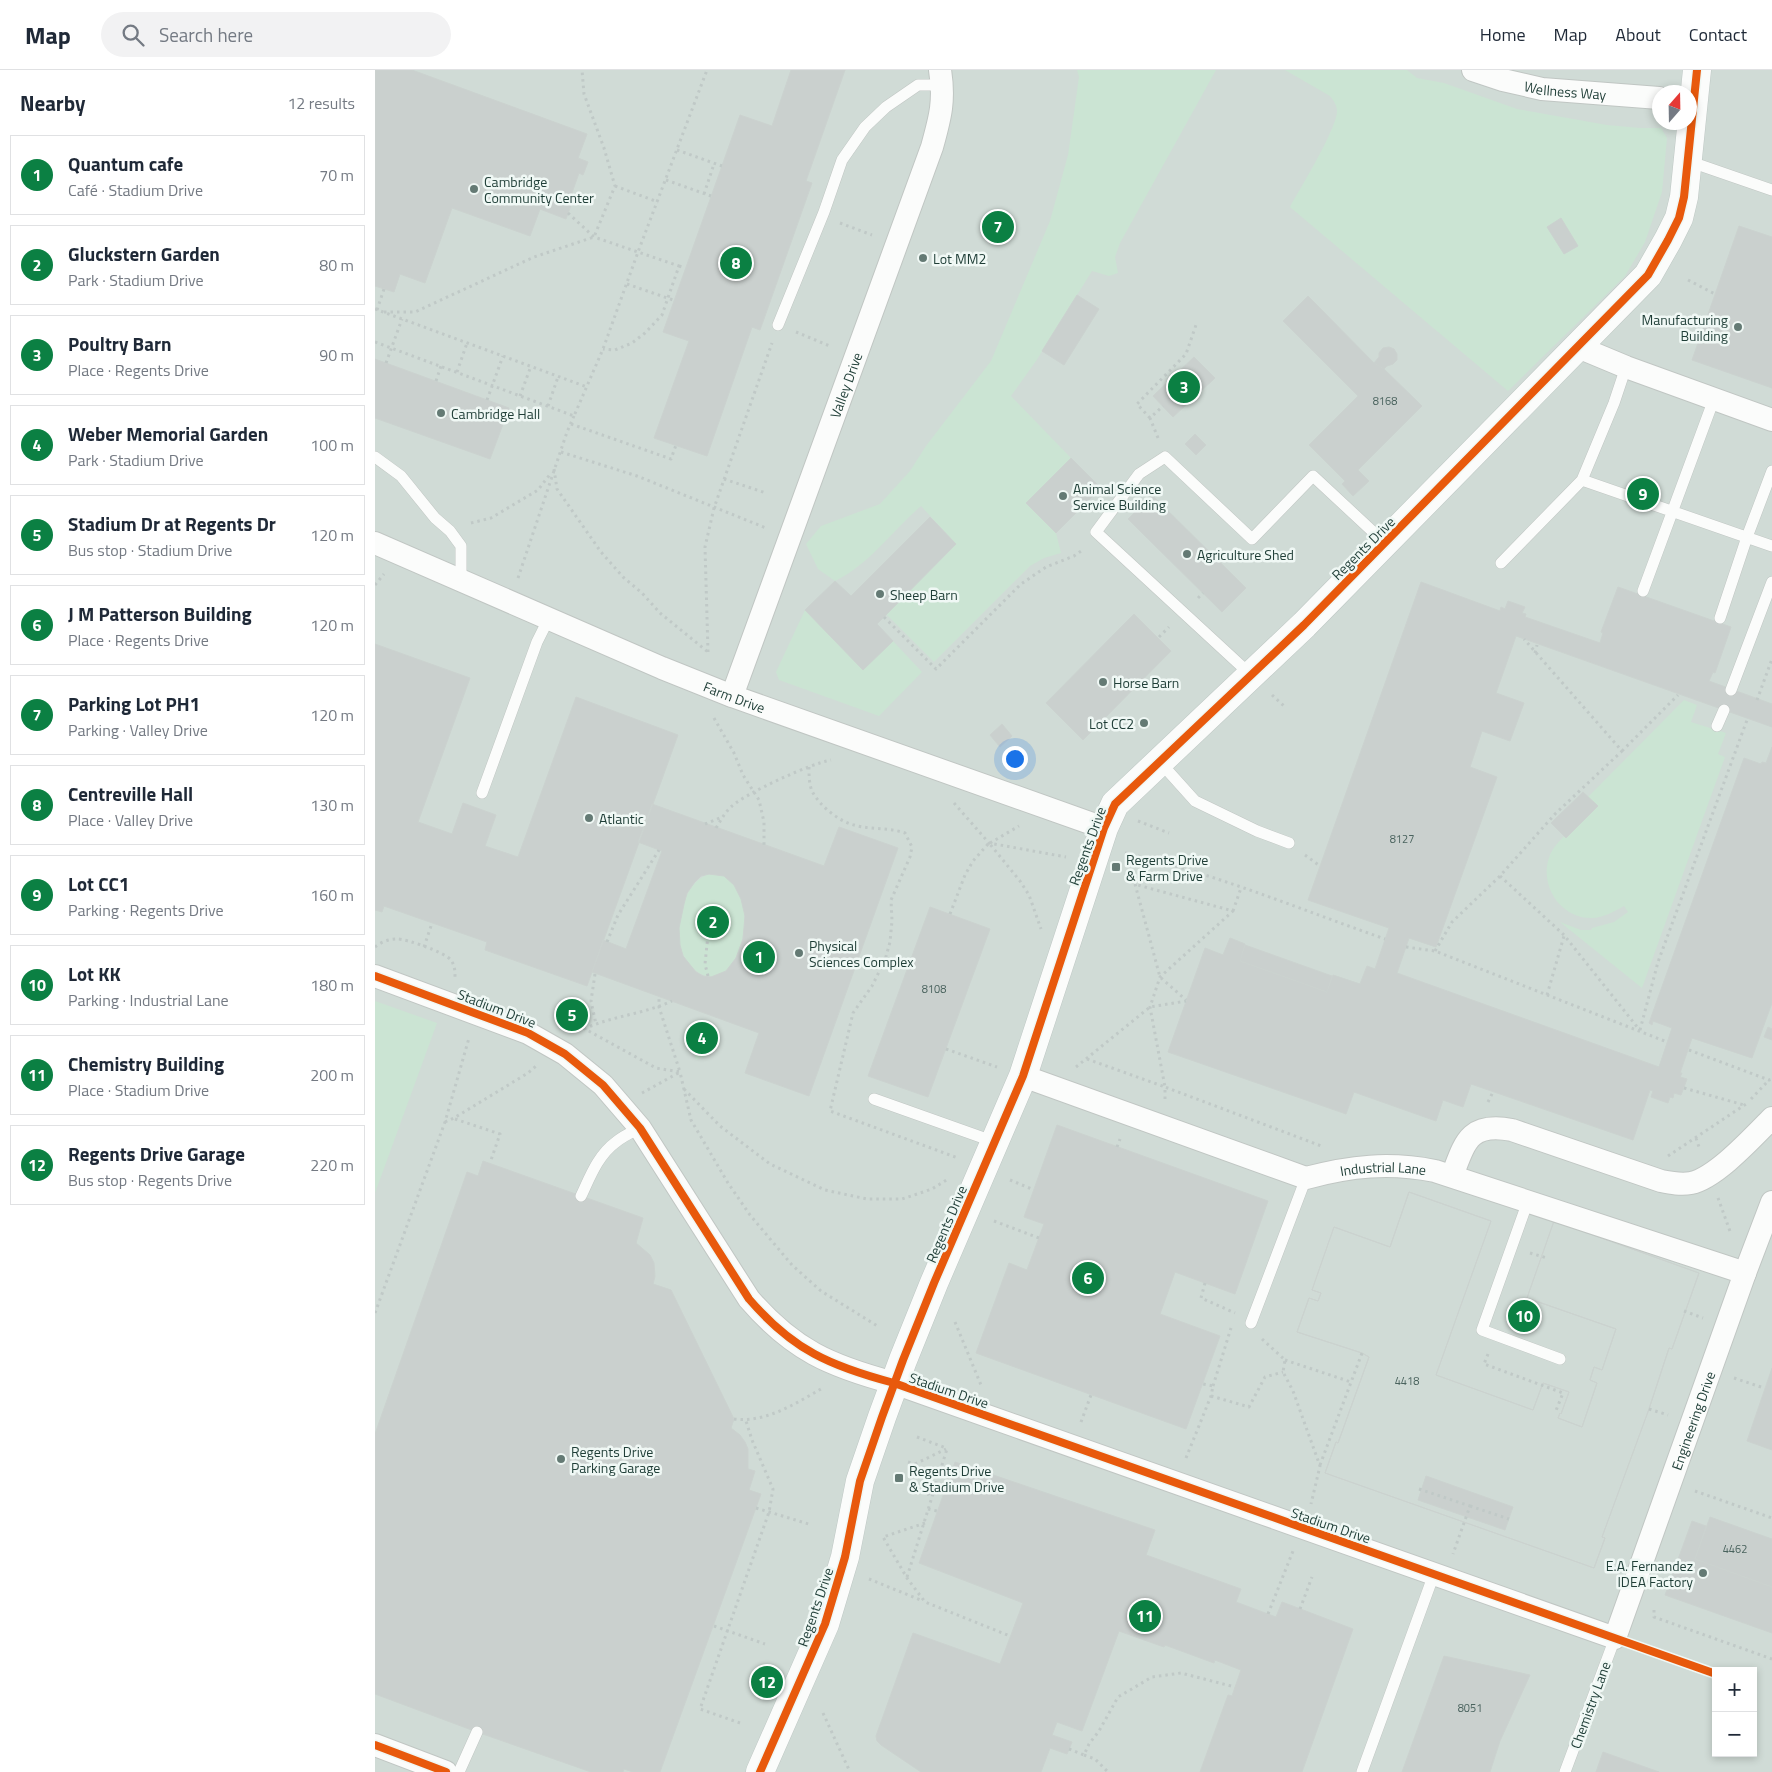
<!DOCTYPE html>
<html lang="en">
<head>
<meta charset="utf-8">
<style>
	body { margin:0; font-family:"Titillium Web",sans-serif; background:#f2f2f3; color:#1f2937 }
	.controls { position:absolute; right:15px; bottom:15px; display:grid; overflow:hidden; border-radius:0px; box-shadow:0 2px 8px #0003 }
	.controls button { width:45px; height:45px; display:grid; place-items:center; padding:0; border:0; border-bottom:1px solid #e0e1e3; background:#fff; color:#1f2937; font:25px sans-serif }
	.compass { position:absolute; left:1277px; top:15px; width:45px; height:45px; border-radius:50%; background:#fff; box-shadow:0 2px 8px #0003; rotate:20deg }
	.you { position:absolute; left:639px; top:688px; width:18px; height:18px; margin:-12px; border:4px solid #fff; border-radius:50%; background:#1a73e8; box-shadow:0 0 0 8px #1a73e833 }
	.badge { display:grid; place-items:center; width:32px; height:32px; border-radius:50%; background:#0b8043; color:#fff; font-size:16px; font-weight:700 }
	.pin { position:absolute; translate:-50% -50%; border:2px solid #fff; box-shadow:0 1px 5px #0006 }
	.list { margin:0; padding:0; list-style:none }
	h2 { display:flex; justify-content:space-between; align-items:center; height:65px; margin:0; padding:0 20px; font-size:21px }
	h2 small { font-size:16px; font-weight:400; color:#747a83 }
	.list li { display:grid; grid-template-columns:32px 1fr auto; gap:15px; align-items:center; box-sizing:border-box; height:80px; margin:0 10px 10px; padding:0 10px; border:1px solid #e0e1e3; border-radius:0px }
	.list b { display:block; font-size:19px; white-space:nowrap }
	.list p { margin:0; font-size:16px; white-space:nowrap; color:#747a83 }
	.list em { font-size:16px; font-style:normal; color:#747a83 }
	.icon { flex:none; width:28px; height:28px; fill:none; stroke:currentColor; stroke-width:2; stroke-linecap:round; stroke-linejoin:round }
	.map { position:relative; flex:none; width:1397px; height:1702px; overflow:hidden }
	header { display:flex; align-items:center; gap:30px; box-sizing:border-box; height:70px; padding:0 25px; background:#fff; border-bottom:1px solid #e0e1e3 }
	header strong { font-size:24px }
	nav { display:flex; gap:28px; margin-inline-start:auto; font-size:18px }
	.search { width:350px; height:45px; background:#f2f2f3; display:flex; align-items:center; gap:12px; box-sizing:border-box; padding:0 18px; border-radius:28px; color:#747a83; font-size:19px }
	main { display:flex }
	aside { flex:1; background:#fff }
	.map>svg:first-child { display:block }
</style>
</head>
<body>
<header>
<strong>Map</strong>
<div class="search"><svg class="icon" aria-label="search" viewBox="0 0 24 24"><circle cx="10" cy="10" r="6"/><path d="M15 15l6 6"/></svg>Search here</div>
<nav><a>Home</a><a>Map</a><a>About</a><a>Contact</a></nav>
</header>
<main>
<aside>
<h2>Nearby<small>12 results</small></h2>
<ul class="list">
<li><span class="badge">1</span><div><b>Quantum cafe</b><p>Café · Stadium Drive</p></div><em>70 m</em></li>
<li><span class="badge">2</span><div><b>Gluckstern Garden</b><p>Park · Stadium Drive</p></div><em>80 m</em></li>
<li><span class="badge">3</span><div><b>Poultry Barn</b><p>Place · Regents Drive</p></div><em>90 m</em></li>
<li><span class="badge">4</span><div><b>Weber Memorial Garden</b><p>Park · Stadium Drive</p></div><em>100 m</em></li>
<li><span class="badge">5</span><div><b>Stadium Dr at Regents Dr</b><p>Bus stop · Stadium Drive</p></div><em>120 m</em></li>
<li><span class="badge">6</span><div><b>J M Patterson Building</b><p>Place · Regents Drive</p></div><em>120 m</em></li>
<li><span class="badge">7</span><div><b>Parking Lot PH1</b><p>Parking · Valley Drive</p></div><em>120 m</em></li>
<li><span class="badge">8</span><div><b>Centreville Hall</b><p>Place · Valley Drive</p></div><em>130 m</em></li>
<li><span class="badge">9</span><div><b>Lot CC1</b><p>Parking · Regents Drive</p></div><em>160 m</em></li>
<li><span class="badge">10</span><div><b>Lot KK</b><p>Parking · Industrial Lane</p></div><em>180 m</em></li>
<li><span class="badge">11</span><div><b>Chemistry Building</b><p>Place · Stadium Drive</p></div><em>200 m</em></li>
<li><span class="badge">12</span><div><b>Regents Drive Garage</b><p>Bus stop · Regents Drive</p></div><em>220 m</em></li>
</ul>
</aside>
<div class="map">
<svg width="1397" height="1702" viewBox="0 0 1397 1702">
	<rect width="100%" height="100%" fill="#e3e9e6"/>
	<!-- built -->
	<path fill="#d0dbd6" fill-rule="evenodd" d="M0 0H1397V1702H0ZM1284 22H1314V52H1284ZM1341 1601H1378V1683H1341Z"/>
	<!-- green -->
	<path fill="#cbe4d3" d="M702 0H841L745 173 740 187 743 203 734 206 717 201 661 291 636 326 696 388 651 433 681 463 686 483 669 488 655 496 559 592 511 544 581 474 546 436C517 461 495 494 460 511L443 499 431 474 446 456 505 434 535 401 551 376 616 291 675 151 693 85 704 7Z
		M910 0H1032L1042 8 1069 13 1142 39 1232 55 1265 58H1286L1292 68 1287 122 1270 172 1250 206 1133 321 915 137C925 119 963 57 962 40 961 34 959 31 955 26Z
		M430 540 488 599 518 571 547 602 504 646 404 610 401 602Z
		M1309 630 1322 635 1316 652 1351 663 1343 684 1350 687 1267 918 1185 852 1206 860H1216L1217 858 1239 852 1253 842 1249 836C1240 841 1228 848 1217 848 1185 849 1163 814 1175 785 1181 770 1208 750 1221 738L1212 728Z
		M334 804C339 804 345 805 349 806 389 823 365 928 324 903 315 898 308 887 305 876 300 852 309 812 334 804Z
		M0 931 62 953 0 1123Z
		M321 950 331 952 338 960 340 976 332 986 321 990 315 960Z"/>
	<!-- building -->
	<path fill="#cad0ce" stroke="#cbd2cf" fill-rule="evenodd" d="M0 0H37L212 64 203 88 213 92 208 105 204 103 193 134 196 135 191 149 165 139 155 166 77 138 50 213 25 204 19 222 0 216Z
		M416 0H470L431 111 437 113 389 249 385 260 377 257 332 386 279 368 314 271 288 262 365 45 397 56Z
		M1186 148 1203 176 1189 184 1172 157Z
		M1364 156 1397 167V318L1317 290Z
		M702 225 724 239 689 295 667 281Z
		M933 226 999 293 1009 299 1047 336 983 400 994 411 978 426 967 414 970 411 934 375 983 326 908 251Z
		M1014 277 1019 279 1022 284V290L1018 294 1012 296 1009 299 999 293 1004 287V283L1008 278Z
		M819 287 840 308 798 347 778 326Z
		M0 289 134 338 115 389 0 348Z
		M820 364 831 375 821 385 810 374Z
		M696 388 726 418 681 463 651 433Z
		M777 425 871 518 847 542 753 449Z
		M555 447 581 474 502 554 518 571 488 600 430 540 460 511 476 526Z
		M1046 512 1125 541 1126 537 1130 539 1133 531 1150 537 1147 543 1151 544 1150 547 1225 573 1228 563 1226 562 1243 517 1356 557 1340 603 1338 602 1334 611 1397 634V657L1141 566 1121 623 1149 633 1135 671 1107 661 1095 697 1122 707 1061 877 1034 868 1022 903 1284 997 1297 958 1278 951 1277 955 1274 953 1369 688 1386 694 1387 692 1391 693 1397 677V933L1377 988 1317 968 1305 1003H1307L1305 1007 1312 1009 1306 1025 1299 1023 1298 1028 1295 1027 1293 1033 1276 1027 1278 1021 1275 1020 1258 1070 1096 1014 1088 1037 1068 1030 1061 1051 979 1022 971 1044 793 982 830 878 848 885 855 868 870 874 865 891 952 922 958 905 985 914 992 896 1000 899 1014 858 933 830Z
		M759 544 796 581 708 670 671 633Z
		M0 574 95 608 43 752 77 764 88 733 121 745 110 776 143 787 201 627 303 665 212 916 110 880 112 872 9 836 7 842 0 840Z
		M627 654 637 666 625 677 615 665Z
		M1208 722 1223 736 1191 768 1176 753Z
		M277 734 449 796 464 757 523 778 434 1026 370 1003 384 963 217 902 228 870 251 879 287 781 263 772ZM334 804 349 806 359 815 366 829 370 846 368 869 361 888 351 901 336 907 328 906 321 902 308 886 305 875 304 858 309 834 312 823 319 813 326 806Z
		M555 837 615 859 553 1027 493 1006Z
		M870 875 957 906 952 922 865 891Z
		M1393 957 1397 959V970L1389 967Z
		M682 1055 893 1131 860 1224 800 1202 785 1244 845 1266 811 1359 601 1283 634 1193 652 1200 669 1154 649 1147Z
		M108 1091 268 1148 261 1173 275 1185 279 1193 280 1206 278 1214 296 1220 359 1349 356 1358 365 1365 370 1372 373 1379V1399L380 1401 374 1420 386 1424 285 1702H258L249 1699 248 1702H216L102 1662 0 1624V1364L92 1102 103 1106Z
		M1034 1122 1116 1151 1061 1305 1158 1340 1168 1313 1194 1322 1186 1344 1185 1343 1183 1348 1207 1357 1222 1313 1215 1310 1219 1297 1227 1300 1241 1259 1152 1228 1179 1151 1324 1203 1297 1279 1294 1278 1274 1339 1227 1467 1230 1468 1219 1498 950 1403 961 1372 963 1373 994 1287 987 1283 922 1262 934 1228 943 1231 946 1223 937 1220 959 1157 1015 1177ZM1051 1406 1138 1437 1130 1460 1043 1430Z
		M1034 1122 1116 1151 1061 1305 1158 1340 1168 1313 1194 1322 1186 1344 1185 1343 1183 1348 1207 1357 1222 1313 1215 1310 1219 1297 1227 1300 1241 1259 1152 1228 1179 1151 1324 1203 1297 1279 1294 1278 1274 1339 1227 1467 1230 1468 1219 1498 950 1403 961 1372 963 1373 994 1287 987 1283 922 1262 934 1228 943 1231 946 1223 937 1220 959 1157 1015 1177Z
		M1397 1298V1380L1372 1371Z
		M580 1392 780 1460 771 1485 866 1519 861 1532 901 1547 907 1532 978 1559 927 1702H825L853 1625 857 1626 866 1600 840 1590 839 1593 790 1575 789 1577 744 1561 707 1661 682 1652 677 1665 697 1672 692 1684 675 1678 666 1702H546L506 1675 502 1671 501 1666 538 1563 625 1594 648 1533 544 1493Z
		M1335 1447 1397 1469V1517L1320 1489Z
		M1317 1451 1331 1456 1320 1489 1397 1517V1563L1290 1525Z
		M1069 1586 1155 1605 1125 1671 1115 1702H1027Z
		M1228 1682 1284 1702H1221Z"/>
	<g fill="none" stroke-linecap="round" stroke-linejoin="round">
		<!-- lane casing -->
		<g stroke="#c0c6c3" stroke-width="12">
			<path id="lane" d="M1313 91 1397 120
				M403 255 449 142 467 90 490 57 511 37 543 15H568
				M0 387 26 406 60 448 75 461 86 476V510
				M1207 410 1397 476
				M1126 493 1207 410 1239 333 1251 297
				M1268 521 1339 329
				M1345 548 1372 467 1397 401
				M876 605 721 462 764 404 790 387 877 469 938 406 1010 473
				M1356 620 1397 512
				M1342 656 1349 640
				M785 692 820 731 882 761 914 773
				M107 723 162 572 174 548
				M499 1029 620 1072
				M206 1126C215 1107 223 1085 241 1072 248 1066 257 1062 265 1058
				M1153 1131 1107 1260 1185 1289
				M876 1253 931 1108
				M84 1702 102 1662
				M987 1702 1059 1504
				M1190 1702 1240 1568"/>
		</g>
		<!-- street casing -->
		<g stroke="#c0c6c3" stroke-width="24">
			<g id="street">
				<path id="s1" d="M1098 0 1128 10 1167 19 1284 28"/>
				<path d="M1203 277 1251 297 1397 350"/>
				<path id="s2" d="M0 473 287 598 357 626 729 758"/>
				<path id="s3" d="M357 626 557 77C565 48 570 31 565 0"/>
				<path id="s4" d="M0 906 153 963 190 984 228 1015 265 1058 374 1229C418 1280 455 1296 519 1313L1240 1568 1370 1203 1397 1132"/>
				<path id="s5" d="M648 1006 931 1108C976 1096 1014 1092 1060 1101L1370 1203"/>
				<path d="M1077 1106C1090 1072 1094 1052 1137 1060L1286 1111C1296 1113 1306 1115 1316 1113 1341 1108 1378 1067 1397 1048"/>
				<path d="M0 1675 71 1702"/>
			</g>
		</g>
		<!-- secondary casing -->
		<g stroke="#bec7c4" stroke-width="29">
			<path id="secondary" d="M385 1702 450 1554 470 1487 485 1411 507 1347 528 1290 559 1213 648 1006 729 758 740 734 929 555 1273 205 1293 170 1304 148 1309 127 1322 0"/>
		</g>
		<!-- path -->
		<path stroke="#c0c9c7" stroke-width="3" stroke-dasharray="2.5 4" stroke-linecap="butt" d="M302 80 347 96
			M291 110 336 126
			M240 116 283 132
			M329 124 339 94
			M193 143 219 167 304 196 287 245 270 263 257 273 240 280 228 279
			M465 153 497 165
			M304 196 310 198
			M1313 210 1340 224
			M252 214 298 230
			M0 239 212 317
			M2 240 9 219
			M9 242H40L159 187 219 167 240 116 229 78 209 24 207 0
			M421 262 457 277
			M0 272 199 346 228 279 263 182 332 0
			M11 293 27 249
			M82 302 92 273
			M61 311 66 296
			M145 326 156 296
			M112 330 128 286
			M173 336 183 307
			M775 348 762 334 811 284 821 255
			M196 354 296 389 301 375
			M783 368 775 348 788 336
			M186 382 262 406 391 458
			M179 399 182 419 226 482 248 507 267 523 285 543 333 582
			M349 409 391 423
			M96 453 116 448 163 420 176 403
			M143 508 192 362 199 346
			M0 515 9 504
			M823 528 828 523
			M509 547 561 599 646 514 671 497 699 486 709 479
			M784 567 794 557
			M333 582 330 477 339 438 397 273
			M1160 583 1162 575
			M897 625 909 636
			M1382 630 1397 589
			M339 648 359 683 368 705 384 730 389 752V775
			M1247 681 1303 625
			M434 697C434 705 434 714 437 721 444 735 463 751 479 755 496 760 513 757 530 763L537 777 535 787 516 830 517 851 515 872 510 890 497 916 478 943 455 1041 583 1088
			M579 733 614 773 691 787
			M763 751 794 763
			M330 754 347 747
			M341 758C346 750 350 742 357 736 371 723 437 693 456 690
			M615 773 644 756
			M750 783C839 803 924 839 1010 869
			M930 785 945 796
			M1125 806 1189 865 1263 958
			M760 814 785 907 811 930
			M858 841 866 818
			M575 844 590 805 598 791 614 773 645 811 654 825 666 859
			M232 872 243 845 284 780
			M0 877C6 872 14 869 22 869 32 869 69 882 76 890 80 896 80 901 80 908
			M49 877 57 853
			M1031 877 1060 881 1292 972
			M1060 881 1077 852 1125 806 1180 744 1247 681 1149 569
			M220 904 216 931 221 954
			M333 906 330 894 334 855
			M1172 925 1189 866
			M184 948 210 959 281 998 305 1002 316 1050 353 1113 375 1145 417 1195 446 1221 504 1257
			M209 959C237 946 269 944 297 931
			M1265 960 1283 892 1372 650
			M571 979 622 997
			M1314 980 1394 1010 1397 1009
			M712 989 790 1017 775 937 785 907 858 841 759 814
			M701 997 775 937 811 931
			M1309 1018 1369 1035
			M309 1019 345 1056 395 1094 450 1120 492 1129H527L557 1119 573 1109
			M267 1023 305 1002 284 937V927
			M790 1029V1017L949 1077
			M1376 1029 1394 1010
			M1113 1032 1118 1022
			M80 1049 125 1064 115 1093
			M70 1052 79 1048 153 1003 161 996
			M1321 1068 1325 1080
			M742 1077 745 1069
			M1293 1086 1371 1034
			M635 1110 659 1120
			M1343 1128 1356 1164
			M619 1151 664 1168
			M1155 1183 1172 1188
			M830 1213 826 1228 860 1243
			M1309 1241 1328 1248
			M0 1243 70 1052 94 968
			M580 1252 606 1315
			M887 1269 910 1290 908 1302 918 1321 945 1396 936 1434
			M1113 1284 1109 1294 1188 1323 1180 1343
			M910 1290 976 1312
			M1359 1308 1389 1318
			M838 1316 856 1258
			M836 1326 874 1337 890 1307 908 1302
			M1274 1339 1293 1345
			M359 1349C390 1353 420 1334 446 1319
			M706 1352 716 1325
			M542 1367 571 1378
			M811 1388 836 1326 838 1316 828 1314
			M533 1392 540 1394 555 1428
			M540 1394 571 1379
			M945 1395 987 1283
			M1044 1419 1095 1436 1078 1484
			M1320 1421 1397 1448
			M1095 1436 1134 1449
			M381 1438 437 1455
			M553 1439 562 1441
			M550 1453 508 1467 532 1508 550 1532 635 1566
			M532 1507 572 1379
			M494 1509 548 1531
			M925 1539 937 1507
			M1279 1540V1547L1397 1589
			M893 1544 918 1481
			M339 1556 390 1574
			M448 1643 475 1702
			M365 1653 325 1639 394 1442 398 1419 377 1370 371 1351
			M694 1679 709 1685 714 1674 724 1661 743 1627 777 1607 806 1603 860 1617
			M709 1685 720 1689 733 1702"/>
		<!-- lane -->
		<use href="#lane" stroke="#fbfcfb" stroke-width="11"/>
		<!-- street -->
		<use href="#street" stroke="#fbfcfb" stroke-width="22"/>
		<!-- secondary -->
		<use href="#secondary" stroke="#fbfcfb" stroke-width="28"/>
		<!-- cycleway casing -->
		<g stroke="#f0f8f5" stroke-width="11">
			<path id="cycleway" d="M0 906 153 963 190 984 228 1015 265 1058 374 1229C418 1280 455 1296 519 1313L1341 1604
				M0 1675 71 1702
				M385 1702 450 1554 470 1487 485 1411 507 1347 528 1290 559 1213 648 1006 729 758 740 734 929 555 1273 205 1293 170 1304 148 1309 127 1322 0"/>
		</g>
		<!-- cycleway -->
		<use href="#cycleway" stroke="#e8590c" stroke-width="8"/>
	</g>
	<!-- markers -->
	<g fill="#647a74" stroke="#f0f8f5" stroke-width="2">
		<circle cx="99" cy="119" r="5"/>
		<circle cx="548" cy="188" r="5"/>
		<circle cx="1363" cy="257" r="5"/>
		<circle cx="66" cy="343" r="5"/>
		<circle cx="688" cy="426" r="5"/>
		<circle cx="812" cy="484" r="5"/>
		<circle cx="505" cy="524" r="5"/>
		<circle cx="728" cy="612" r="5"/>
		<circle cx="769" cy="653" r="5"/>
		<circle cx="214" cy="748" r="5"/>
		<rect x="736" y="792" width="10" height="10" rx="2.5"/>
		<circle cx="424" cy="883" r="5"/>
		<circle cx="186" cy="1389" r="5"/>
		<rect x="519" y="1403" width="10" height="10" rx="2.5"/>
		<circle cx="1328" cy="1503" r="5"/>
	</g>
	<g text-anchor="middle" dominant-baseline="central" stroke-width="5" stroke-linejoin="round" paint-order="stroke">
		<!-- number labels -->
		<g font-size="11" fill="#4a635e">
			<text x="1010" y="331">8168</text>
			<text x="1027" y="769">8127</text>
			<text x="559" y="919">8108</text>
			<text x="1032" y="1311">4418</text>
			<text x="1360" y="1479">4462</text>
			<text x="1095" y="1638">8051</text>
		</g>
		<!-- street labels -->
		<g font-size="14" fill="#1f3e37" stroke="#f0f8f5">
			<text stroke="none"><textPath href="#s1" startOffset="95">Wellness Way</textPath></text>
			<text stroke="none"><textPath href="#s3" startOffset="331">Valley Drive</textPath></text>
			<text transform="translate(988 478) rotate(-45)">Regents Drive</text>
			<text stroke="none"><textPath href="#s2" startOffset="391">Farm Drive</textPath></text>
			<text transform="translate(712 776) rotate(-70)">Regents Drive</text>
			<text transform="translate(122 938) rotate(21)">Stadium Drive</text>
			<text stroke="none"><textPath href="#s5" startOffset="379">Industrial Lane</textPath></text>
			<text transform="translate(571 1154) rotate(-67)">Regents Drive</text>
			<text transform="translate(574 1320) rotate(19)">Stadium Drive</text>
			<text stroke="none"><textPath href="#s4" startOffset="1681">Engineering Drive</textPath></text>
			<text transform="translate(956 1455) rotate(19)">Stadium Drive</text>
			<text transform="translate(440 1537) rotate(-71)">Regents Drive</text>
			<text transform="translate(1215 1635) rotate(-70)">Chemistry Lane</text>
		</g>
		<!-- poi labels -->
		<g font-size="14" fill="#1f3e37" stroke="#f0f8f5" text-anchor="start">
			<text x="109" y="111">Cambridge<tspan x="109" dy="16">Community Center</tspan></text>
			<text x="558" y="188">Lot MM2</text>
			<text x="1353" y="249" text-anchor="end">Manufacturing<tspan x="1353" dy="16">Building</tspan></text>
			<text x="76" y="343">Cambridge Hall</text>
			<text x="698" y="418">Animal Science<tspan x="698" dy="16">Service Building</tspan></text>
			<text x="822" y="484">Agriculture Shed</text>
			<text x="515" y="524">Sheep Barn</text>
			<text x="738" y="612">Horse Barn</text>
			<text x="759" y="653" text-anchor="end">Lot CC2</text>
			<text x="224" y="748">Atlantic</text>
			<text x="751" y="789">Regents Drive<tspan x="751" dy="16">&amp; Farm Drive</tspan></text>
			<text x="434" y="875">Physical<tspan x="434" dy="16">Sciences Complex</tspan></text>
			<text x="196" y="1381">Regents Drive<tspan x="196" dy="16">Parking Garage</tspan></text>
			<text x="534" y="1400">Regents Drive<tspan x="534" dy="16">&amp; Stadium Drive</tspan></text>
			<text x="1318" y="1495" text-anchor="end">E.A. Fernandez<tspan x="1318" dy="16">IDEA Factory</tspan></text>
		</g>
	</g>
</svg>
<div class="controls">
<button>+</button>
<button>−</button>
</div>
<svg class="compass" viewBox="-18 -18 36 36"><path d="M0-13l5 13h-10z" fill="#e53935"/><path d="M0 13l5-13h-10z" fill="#747a83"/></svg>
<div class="you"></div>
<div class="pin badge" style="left:384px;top:887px">1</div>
<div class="pin badge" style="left:338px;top:852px">2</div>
<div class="pin badge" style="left:809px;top:317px">3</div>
<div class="pin badge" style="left:327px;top:968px">4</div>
<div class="pin badge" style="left:197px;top:945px">5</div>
<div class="pin badge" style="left:713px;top:1208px">6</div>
<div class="pin badge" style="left:623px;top:157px">7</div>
<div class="pin badge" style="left:361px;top:193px">8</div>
<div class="pin badge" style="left:1268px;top:424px">9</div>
<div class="pin badge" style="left:1149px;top:1246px">10</div>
<div class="pin badge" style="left:770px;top:1546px">11</div>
<div class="pin badge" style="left:392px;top:1612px">12</div>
</div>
</main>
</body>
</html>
